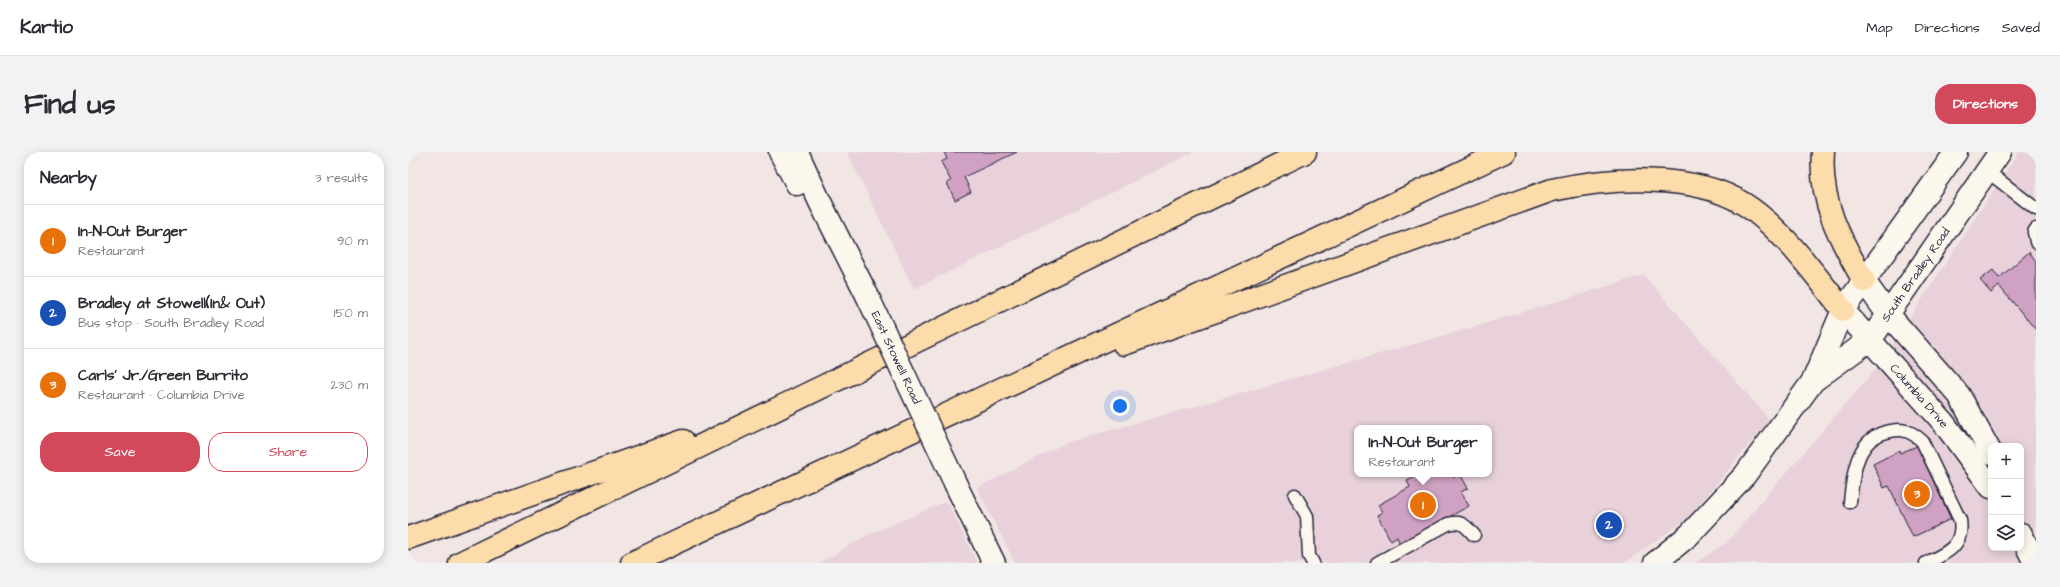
<!DOCTYPE html>
<html lang="en">
<head>
<meta charset="utf-8">
<style>
	body { margin:0; font-family:"Architects Daughter",sans-serif; background:#f2f2f3; color:#2b2b33 }
	.controls { position:absolute; right:12px; bottom:12px; display:grid; overflow:hidden; border-radius:8px; box-shadow:0 2px 10px #0003 }
	.controls button { width:36px; height:36px; display:grid; place-items:center; padding:0; border:0; border-bottom:1px solid #e1e1e2; background:#fff; color:#2b2b33; font:20px sans-serif }
	.you { position:absolute; left:712px; top:254px; width:14px; height:14px; margin:-10px; border:3px solid #fff; border-radius:50%; background:#1a73e8; box-shadow:0 0 0 6px #1a73e833 }
	.badge { display:grid; place-items:center; width:26px; height:26px; border-radius:50%; background:#d1495b; color:#fff; font-size:13px; font-weight:700 }
	.pin { position:absolute; translate:-50% -50%; border:2px solid #fff; box-shadow:0 1px 4px #0006 }
	.popup { position:absolute; left:946px; top:273px; width:138px; height:52px; box-sizing:border-box; display:grid; place-content:center; border-radius:8px; background:#fff; filter:drop-shadow(0 1px 3px #0005); font-size:13px; white-space:nowrap; color:#7c7c81 }
	.popup b { font-size:15px; color:#2b2b33 }
	.popup::after { content:''; position:absolute; left:50%; top:100%; margin-left:-8px; border:8px solid transparent; border-top-color:#fff }
	.list { margin:0; padding:0; list-style:none }
	h2 { display:flex; justify-content:space-between; align-items:center; height:52px; margin:0; padding:0 16px; font-size:17px }
	h2 small { font-size:13px; font-weight:400; color:#7c7c81 }
	.list li { display:grid; grid-template-columns:26px 1fr auto; gap:12px; align-items:center; box-sizing:border-box; height:72px; padding:0 16px; border-top:1px solid #e1e1e2 }
	.list b { display:block; font-size:15px; white-space:nowrap }
	.list p { margin:0; font-size:13px; white-space:nowrap; color:#7c7c81 }
	.list em { font-size:13px; font-style:normal; color:#7c7c81 }
	.actions { display:flex; gap:8px; padding:12px 16px }
	.actions a { flex:1; padding:9px 0; border:1px solid #d1495b; border-radius:16px; text-align:center; font-size:14px; color:#d1495b }
	.actions .main { background:#d1495b; color:#fff }
	.icon { flex:none; width:22px; height:22px; fill:none; stroke:currentColor; stroke-width:2; stroke-linecap:round; stroke-linejoin:round }
	.map { position:relative; flex:none; width:1628px; height:411px; overflow:hidden; border-radius:16px }
	header { display:flex; align-items:center; gap:24px; box-sizing:border-box; height:56px; padding:0 20px; background:#fff; border-bottom:1px solid #e1e1e2 }
	header strong { font-size:19px }
	nav { display:flex; gap:22px; margin-inline-start:auto; font-size:14px }
	.intro { display:flex; align-items:center; justify-content:space-between; box-sizing:border-box; height:96px; padding:0 24px }
	h1 { margin:0; font-size:28px }
	.button { padding:10px 18px; border-radius:16px; background:#d1495b; color:#fff; font-size:14px; font-weight:700 }
	main { display:flex; gap:24px; padding:0 24px }
	aside { flex:1; background:#fff; border-radius:16px; box-shadow:0 2px 10px #0003 }
	.map>svg:first-child { display:block }
</style>
</head>
<body>
<header>
<strong>Kartio</strong>
<nav><a>Map</a><a>Directions</a><a>Saved</a></nav>
</header>
<div class="intro"><h1>Find us</h1><a class="button">Directions</a></div>
<main>
<aside>
<h2>Nearby<small>3 results</small></h2>
<ul class="list">
<li><span class="badge" style="background:#e8710a">1</span><div><b>In-N-Out Burger</b><p>Restaurant</p></div><em>90 m</em></li>
<li><span class="badge" style="background:#1a4fb4">2</span><div><b>Bradley at Stowell(In&amp; Out)</b><p>Bus stop · South Bradley Road</p></div><em>150 m</em></li>
<li><span class="badge" style="background:#e8710a">3</span><div><b>Carls' Jr./Green Burrito</b><p>Restaurant · Columbia Drive</p></div><em>230 m</em></li>
</ul>
<div class="actions"><a class="main">Save</a><a>Share</a></div>
</aside>
<div class="map">
<svg width="1628" height="411" viewBox="0 0 1628 411">
	<rect width="100%" height="100%" fill="#f2e6e4"/>
	<filter id="ink" filterUnits="userSpaceOnUse"><feTurbulence type="fractalNoise" baseFrequency=".025" numOctaves="2"/><feDisplacementMap in="SourceGraphic" scale="8" xChannelSelector="R" yChannelSelector="G"/><feConvolveMatrix kernelMatrix="1 2 1 2 8 2 1 2 1" color-interpolation-filters="sRGB"/></filter>
	<g filter="url(#ink)">
		<!-- built -->
		<path fill="#e8d1da" fill-rule="evenodd" d="M439 0H786L506 137Z
			M1611 0H1628V411H1287L1318 391 1470 214ZM1583 294H1613V396H1583Z
			M1236 123 1362 268 1279 367 1216 411H607L569 336 657 291 1059 177ZM949 276H1081V322H949Z
			M539 349 569 411H411L462 382Z"/>
		<!-- building -->
		<path fill="#cfa1c2" stroke="#22223b" d="M536 0H609L556 25 563 40 547 48 539 31 543 29 533 10 539 7Z
			M1621 100 1628 109V178L1591 134 1583 141 1572 128 1585 118 1591 126Z
			M1509 294 1543 367 1505 385 1481 334 1476 336 1465 312 1491 299 1492 301Z
			M1013 322 1017 326 1025 322H1043L1045 325 1052 322 1060 336 1053 340 1061 354 992 392 989 385 983 389 969 363 974 360 970 353 1002 335 999 329Z"/>
		<g fill="none" stroke-linecap="round" stroke-linejoin="round">
			<!-- lane casing -->
			<g stroke="#22223b" stroke-width="15">
				<path id="lane" d="M1579 19 1628 57
					M1628 77 1626 80 1628 90
					M887 343 899 364 901 404 905 411
					M1442 350C1445 322 1448 284 1483 279 1496 276 1504 280 1514 289L1552 368C1556 394 1539 401 1518 411
					M969 411 1040 372C1053 368 1057 373 1066 383"/>
			</g>
			<!-- street casing -->
			<g stroke="#22223b" stroke-width="25">
				<g id="street">
					<path d="M1456 129 1479 161 1551 243 1583 301"/>
					<path id="s1" d="M1435 158 1535 270 1583 335"/>
					<path d="M1613 382 1627 411"/>
				</g>
			</g>
			<!-- secondary casing -->
			<g stroke="#22223b" stroke-width="25">
				<g id="secondary">
					<path d="M372 0 389 32"/>
					<path d="M389 0 412 50 459 143"/>
					<path id="s2" d="M1405 229 1463 187 1592 0"/>
					<path d="M548 333 586 411"/>
					<path d="M1247 411 1281 383 1337 323 1405 229 1435 158 1548 0"/>
				</g>
			</g>
			<!-- highway casing -->
			<g stroke="#22223b" stroke-width="25">
				<path id="highway" d="M1415 0C1411 50 1432 87 1456 129
					M716 192 1144 38C1200 26 1286 20 1336 52 1373 75 1408 124 1435 158
					M0 386 275 289
					M52 411C333 274 614 136 897 0
					M224 411 1096 0"/>
			</g>
			<!-- lane -->
			<use href="#lane" stroke="#fbf7ec" stroke-width="12"/>
			<!-- street -->
			<use href="#street" stroke="#fbf7ec" stroke-width="22"/>
			<!-- secondary -->
			<use href="#secondary" stroke="#fbf7ec" stroke-width="22"/>
			<!-- highway -->
			<use href="#highway" stroke="#fddcac" stroke-width="22"/>
			<!-- secondary-bridge casing -->
			<g stroke="#22223b" stroke-width="25" stroke-linecap="butt">
				<g id="secondary-bridge">
					<path id="s3" d="M459 143 548 333"/>
				</g>
			</g>
			<!-- secondary-bridge -->
			<use href="#secondary-bridge" stroke="#fbf7ec" stroke-width="22"/>
		</g>
	</g>
	<g text-anchor="middle" dominant-baseline="central" stroke-width="3" stroke-linejoin="round" paint-order="stroke">
		<!-- street labels -->
		<g font-size="12" fill="#22223b" stroke="#fbf7ec">
			<text stroke="none"><textPath href="#s2" startOffset="150">South Bradley Road</textPath></text>
			<text stroke="none"><textPath href="#s3" startOffset="69">East Stowell Road</textPath></text>
			<text stroke="none"><textPath href="#s1" startOffset="115">Columbia Drive</textPath></text>
		</g>
	</g>
</svg>
<div class="controls">
<button>+</button>
<button>−</button>
<button><svg class="icon" aria-label="layers" viewBox="0 0 24 24"><path d="M12 4l9 5-9 5-9-5zM3 14l9 5 9-5"/></svg></button>
</div>
<div class="you"></div>
<div class="pin badge" style="left:1015px;top:353px;background:#e8710a">1</div>
<div class="popup"><b>In-N-Out Burger</b>Restaurant</div>
<div class="pin badge" style="left:1201px;top:373px;background:#1a4fb4">2</div>
<div class="pin badge" style="left:1509px;top:342px;background:#e8710a">3</div>
</div>
</main>
</body>
</html>
